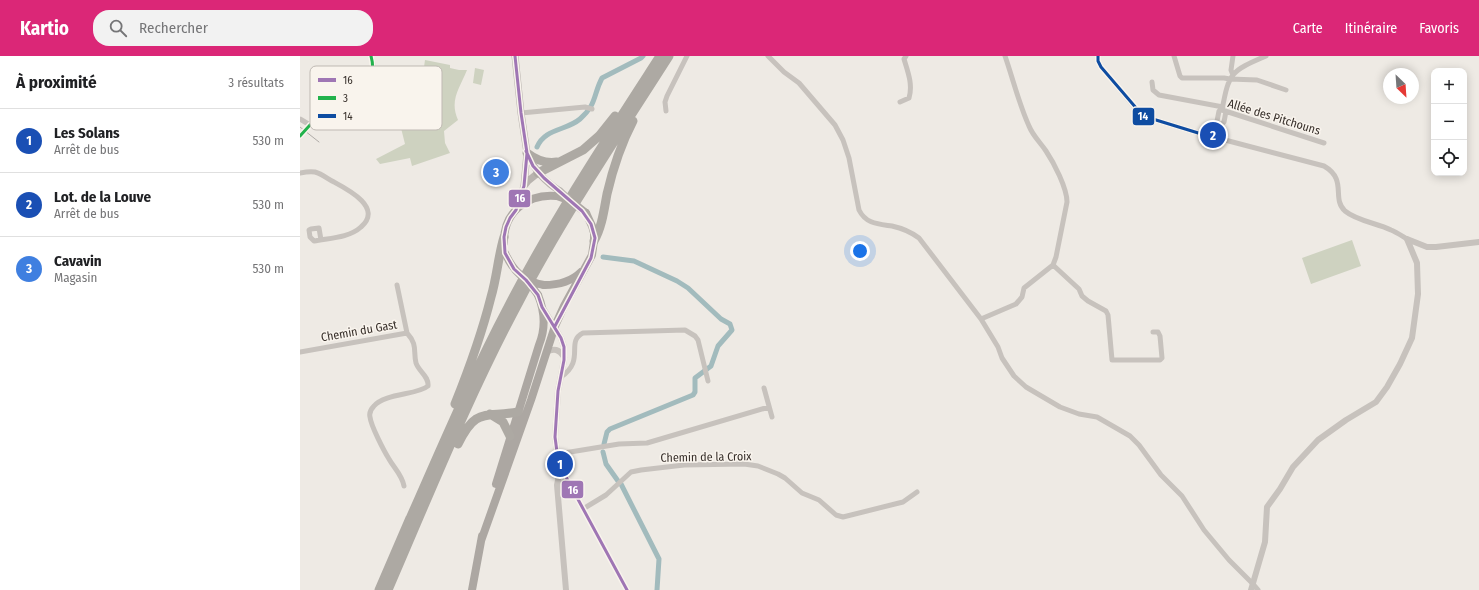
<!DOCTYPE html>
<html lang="fr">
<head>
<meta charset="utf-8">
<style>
	body { margin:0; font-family:"Fira Sans Condensed",sans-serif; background:#f2f2f2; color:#202124 }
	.controls { position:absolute; right:12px; top:12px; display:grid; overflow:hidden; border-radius:8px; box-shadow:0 2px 10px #0003 }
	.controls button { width:36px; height:36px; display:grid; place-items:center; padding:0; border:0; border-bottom:1px solid #e0e0e0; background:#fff; color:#202124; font:20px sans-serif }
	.compass { position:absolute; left:1083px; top:12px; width:36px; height:36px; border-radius:50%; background:#fff; box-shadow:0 2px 10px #0003; rotate:155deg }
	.you { position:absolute; left:560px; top:195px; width:14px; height:14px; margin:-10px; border:3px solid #fff; border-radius:50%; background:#1a73e8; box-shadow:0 0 0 6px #1a73e833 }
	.badge { display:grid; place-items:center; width:26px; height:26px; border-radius:50%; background:#db2777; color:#fff; font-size:13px; font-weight:700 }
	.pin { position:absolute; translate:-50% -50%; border:2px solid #fff; box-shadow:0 1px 4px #0006 }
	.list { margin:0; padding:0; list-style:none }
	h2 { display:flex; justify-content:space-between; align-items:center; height:52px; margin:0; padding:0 16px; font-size:17px }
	h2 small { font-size:13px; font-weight:400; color:#757577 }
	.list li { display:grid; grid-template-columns:26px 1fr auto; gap:12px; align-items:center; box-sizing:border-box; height:64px; padding:0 16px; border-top:1px solid #e0e0e0 }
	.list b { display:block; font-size:15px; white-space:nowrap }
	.list p { margin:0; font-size:13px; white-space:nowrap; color:#757577 }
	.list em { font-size:13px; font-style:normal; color:#757577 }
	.icon { flex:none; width:22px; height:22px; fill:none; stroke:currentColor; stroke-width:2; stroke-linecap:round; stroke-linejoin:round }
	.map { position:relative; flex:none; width:1179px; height:534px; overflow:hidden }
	header { display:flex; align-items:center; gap:24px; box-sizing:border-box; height:56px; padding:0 20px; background:#db2777; color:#fff }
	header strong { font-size:19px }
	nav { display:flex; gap:22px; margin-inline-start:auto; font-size:14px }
	.search { width:280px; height:36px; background:#f2f2f2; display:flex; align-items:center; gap:10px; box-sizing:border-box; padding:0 14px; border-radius:16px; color:#757577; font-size:15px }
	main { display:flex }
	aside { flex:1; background:#fff }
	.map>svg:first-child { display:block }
</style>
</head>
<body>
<header>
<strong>Kartio</strong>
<div class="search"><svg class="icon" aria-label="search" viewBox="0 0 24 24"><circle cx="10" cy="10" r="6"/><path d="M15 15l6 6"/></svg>Rechercher</div>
<nav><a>Carte</a><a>Itinéraire</a><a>Favoris</a></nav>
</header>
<main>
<aside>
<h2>À proximité<small>3 résultats</small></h2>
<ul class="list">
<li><span class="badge" style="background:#1a4fb4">1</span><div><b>Les Solans</b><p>Arrêt de bus</p></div><em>530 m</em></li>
<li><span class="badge" style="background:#1a4fb4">2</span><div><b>Lot. de la Louve</b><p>Arrêt de bus</p></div><em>530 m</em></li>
<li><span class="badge" style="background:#3f7fe0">3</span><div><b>Cavavin</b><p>Magasin</p></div><em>530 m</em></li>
</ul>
</aside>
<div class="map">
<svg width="1179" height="534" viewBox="0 0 1179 534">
	<rect width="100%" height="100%" fill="#eeeae4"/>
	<!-- green -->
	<path fill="#ced2c0" d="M125 4 150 9V12L159 14H167C160 32 149 44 158 64L144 75 145 87 150 97 112 110 110 102 80 108 76 103 105 88 87 16 92 12 118 14 124 11Z
		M175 12 184 14 181 29 173 27Z
		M1052 184 1061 210 1011 228 1002 202Z"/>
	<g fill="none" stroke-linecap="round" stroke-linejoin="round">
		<!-- canal -->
		<path stroke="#a2bbbd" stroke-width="5" d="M237 91C245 72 266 75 280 63 297 48 293 39 302 22L341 2 343 0
			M303 201 334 205 377 225 388 232 421 263 430 268 432 274 418 290 411 310 395 322V336L393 339 310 373 307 376 304 388
			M303 396 306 408 318 425
			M321 428 359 503 357 534"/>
		<!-- minor -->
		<path stroke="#c7c2bd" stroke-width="5" d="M468 0 484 16 499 27 535 69 543 84 549 102 559 154C566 168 578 168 592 170 601 172 611 176 619 182L681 263 698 291 702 302 714 320 726 331 760 351 779 358 797 361 830 380 839 389 861 419 882 440 904 474 929 504 952 527 958 534
			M798 0V5L801 11 836 53 843 60 908 80 916 84H925L1024 110C1048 124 1031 142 1045 155 1057 165 1077 167 1091 174 1096 176 1102 180 1107 183
			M874 0 880 20 882 22H924L930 23 957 24 986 34
			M933 19 931 14 933 0
			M852 26 853 34 859 39 923 51
			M600 46 609 42C613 29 608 16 604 3L606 0
			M922 54C929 16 931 15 966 0
			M366 55 365 46 367 40 387 0
			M221 57 285 51 292 53
			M0 63 10 69
			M919 70 924 66 926 55
			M0 80 10 69 66 28C74 19 75 12 71 0
			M916 84 919 70 917 65 919 55 922 54 1024 87
			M0 117C5 116 10 115 15 116 22 118 28 123 34 126 49 134 83 152 61 171 49 182 29 182 14 185L10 181 9 174 11 173 19 172 21 184
			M753 209 779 233 782 240 788 245 806 255 808 259 812 304H860L862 302 860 280 858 276H853
			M97 229 107 277
			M681 263 716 248 722 241 724 232 753 209 756 201 767 146C767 132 754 107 746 95 740 86 733 80 729 70 719 48 713 23 705 0
			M0 296 107 277C118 289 113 295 116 307 119 316 129 320 128 330 118 339 85 337 74 350 71 353 69 357 70 361 71 370 84 395 89 403 94 412 102 419 104 430
			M261 321C286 304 265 286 283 277L385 274 395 280 398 284 408 325
			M464 332 472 361
			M258 398 319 388 347 387 469 351
			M267 423 327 534
			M283 453 306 439 331 416 341 414 384 409 444 408 458 410 478 418 485 422 502 437 519 444 536 459 543 461 603 446 617 436"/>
		<!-- tertiary -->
		<path stroke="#c7c2bd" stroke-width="6" d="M1107 183 1127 191H1136L1179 186
			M243 252 261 282 264 291V304L258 335 255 381 257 396 267 423 260 430 258 436
			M246 296C254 292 259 293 264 301
			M261 411 257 429 266 534
			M951 534 965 486 967 451 980 433 993 411 1018 384 1046 364 1076 346 1087 331 1100 308 1112 282 1118 238 1117 207 1107 183"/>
		<!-- secondary -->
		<path stroke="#b8b3ae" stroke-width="7" d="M215 0 221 57 227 97 224 130 216 154
			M228 99C235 115 245 126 260 135
			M224 130 228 125 238 117"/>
		<!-- primary -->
		<path stroke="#aca7a2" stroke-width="8" d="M204 187C203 156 228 137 257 140
			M244 229C259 229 271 226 281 216
			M196 428 239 289C246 272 245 256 238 239
			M181 485 231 344 255 270 264 250 292 199 294 185V177L292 170 286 157
			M172 534 182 480"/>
		<!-- motorway -->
		<path stroke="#ada9a3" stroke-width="9" d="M227 97C236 104 245 108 257 106
			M238 117 283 94 299 80 315 60
			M294 185C302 171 304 154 307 138 313 112 321 88 333 65
			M155 348C169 313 182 277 191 241 197 221 198 201 204 181
			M190 358 203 366 210 380
			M158 388C176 351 184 362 218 356
			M108 467C140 395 171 321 208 251 253 164 307 82 360 0
			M79 534 110 462
			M88 534C130 437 170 337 220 244 264 160 318 80 369 0"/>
		<!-- tram -->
		<path stroke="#afaba7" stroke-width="1" d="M0 71 19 86"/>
		<!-- secondary-bridge -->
		<path stroke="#b8b3ae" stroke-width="7" d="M260 135 269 143"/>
		<!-- primary-bridge -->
		<path stroke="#aca7a2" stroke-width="8" d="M257 140 271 145 286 157
			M205 197C213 215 224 226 244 229
			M227 224 238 239"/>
		<!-- bus-1 casing -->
		<g stroke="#f9f4ed" stroke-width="6">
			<path id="bus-1" d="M215 0 221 57 227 97 224 130 216 154 210 162 206 171 204 181 205 197 214 213 226 224 238 239 242 251 261 282 264 291V304L258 335 255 381 257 396 267 423 327 534
				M226 95 233 110 244 122 282 155 291 168 295 182 291 202 255 270"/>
		</g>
		<!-- bus-2 casing -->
		<g stroke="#f9f4ed" stroke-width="6">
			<path id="bus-2" d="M0 80 10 69 66 28C73 19 74 11 71 0"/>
		</g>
		<!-- bus-3 casing -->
		<g stroke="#f9f4ed" stroke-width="6">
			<path id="bus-3" d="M798 0V5L801 11 843 60 908 80 916 84"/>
		</g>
		<!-- bus-1 -->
		<use href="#bus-1" stroke="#9f76b4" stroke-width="3"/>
		<!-- bus-2 -->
		<use href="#bus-2" stroke="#22b24c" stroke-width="3"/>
		<!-- bus-3 -->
		<use href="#bus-3" stroke="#0e4ca1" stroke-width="3"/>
	</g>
	<g text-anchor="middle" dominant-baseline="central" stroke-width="3" stroke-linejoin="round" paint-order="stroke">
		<!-- street labels -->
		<g font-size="12" fill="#38302b" stroke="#f9f4ed">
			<text transform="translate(974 61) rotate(17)">Allée des Pitchouns</text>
			<text transform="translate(59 275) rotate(-10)">Chemin du Gast</text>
			<text transform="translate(406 401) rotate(-1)">Chemin de la Croix</text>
		</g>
	</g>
	<!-- legend -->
	<rect x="10" y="10" width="132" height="64" rx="6" fill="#f9f4ed" stroke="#bfb9b3" stroke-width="1"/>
	<rect x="18" y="22" width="18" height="4" fill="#9f76b4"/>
	<rect x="18" y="40" width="18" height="4" fill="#22b24c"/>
	<rect x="18" y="58" width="18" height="4" fill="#0e4ca1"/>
	<g font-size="11" fill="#38302b">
		<text x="43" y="28">16</text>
		<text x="43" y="46">3</text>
		<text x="43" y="64">14</text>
	</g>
	<g stroke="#f9f4ed" stroke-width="1.5">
		<rect x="832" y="51" width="23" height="19" rx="4" fill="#0e4ca1"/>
		<rect x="208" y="133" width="23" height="19" rx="4" fill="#9f76b4"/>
		<rect x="261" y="424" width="23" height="19" rx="4" fill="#9f76b4"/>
	</g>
	<g font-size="11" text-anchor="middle" font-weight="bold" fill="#fff">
		<text x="843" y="64">14</text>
		<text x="220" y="146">16</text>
		<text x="273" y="438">16</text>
	</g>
</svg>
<div class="controls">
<button>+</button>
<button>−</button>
<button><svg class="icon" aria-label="locate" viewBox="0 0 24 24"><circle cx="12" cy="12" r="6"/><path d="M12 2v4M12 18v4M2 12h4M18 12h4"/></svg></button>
</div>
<svg class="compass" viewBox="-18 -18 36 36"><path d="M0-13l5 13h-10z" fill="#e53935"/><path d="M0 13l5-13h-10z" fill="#757577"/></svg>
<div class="you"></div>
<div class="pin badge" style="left:260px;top:408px;background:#1a4fb4">1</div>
<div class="pin badge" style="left:913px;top:79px;background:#1a4fb4">2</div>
<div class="pin badge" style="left:196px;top:116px;background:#3f7fe0">3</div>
</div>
</main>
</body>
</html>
